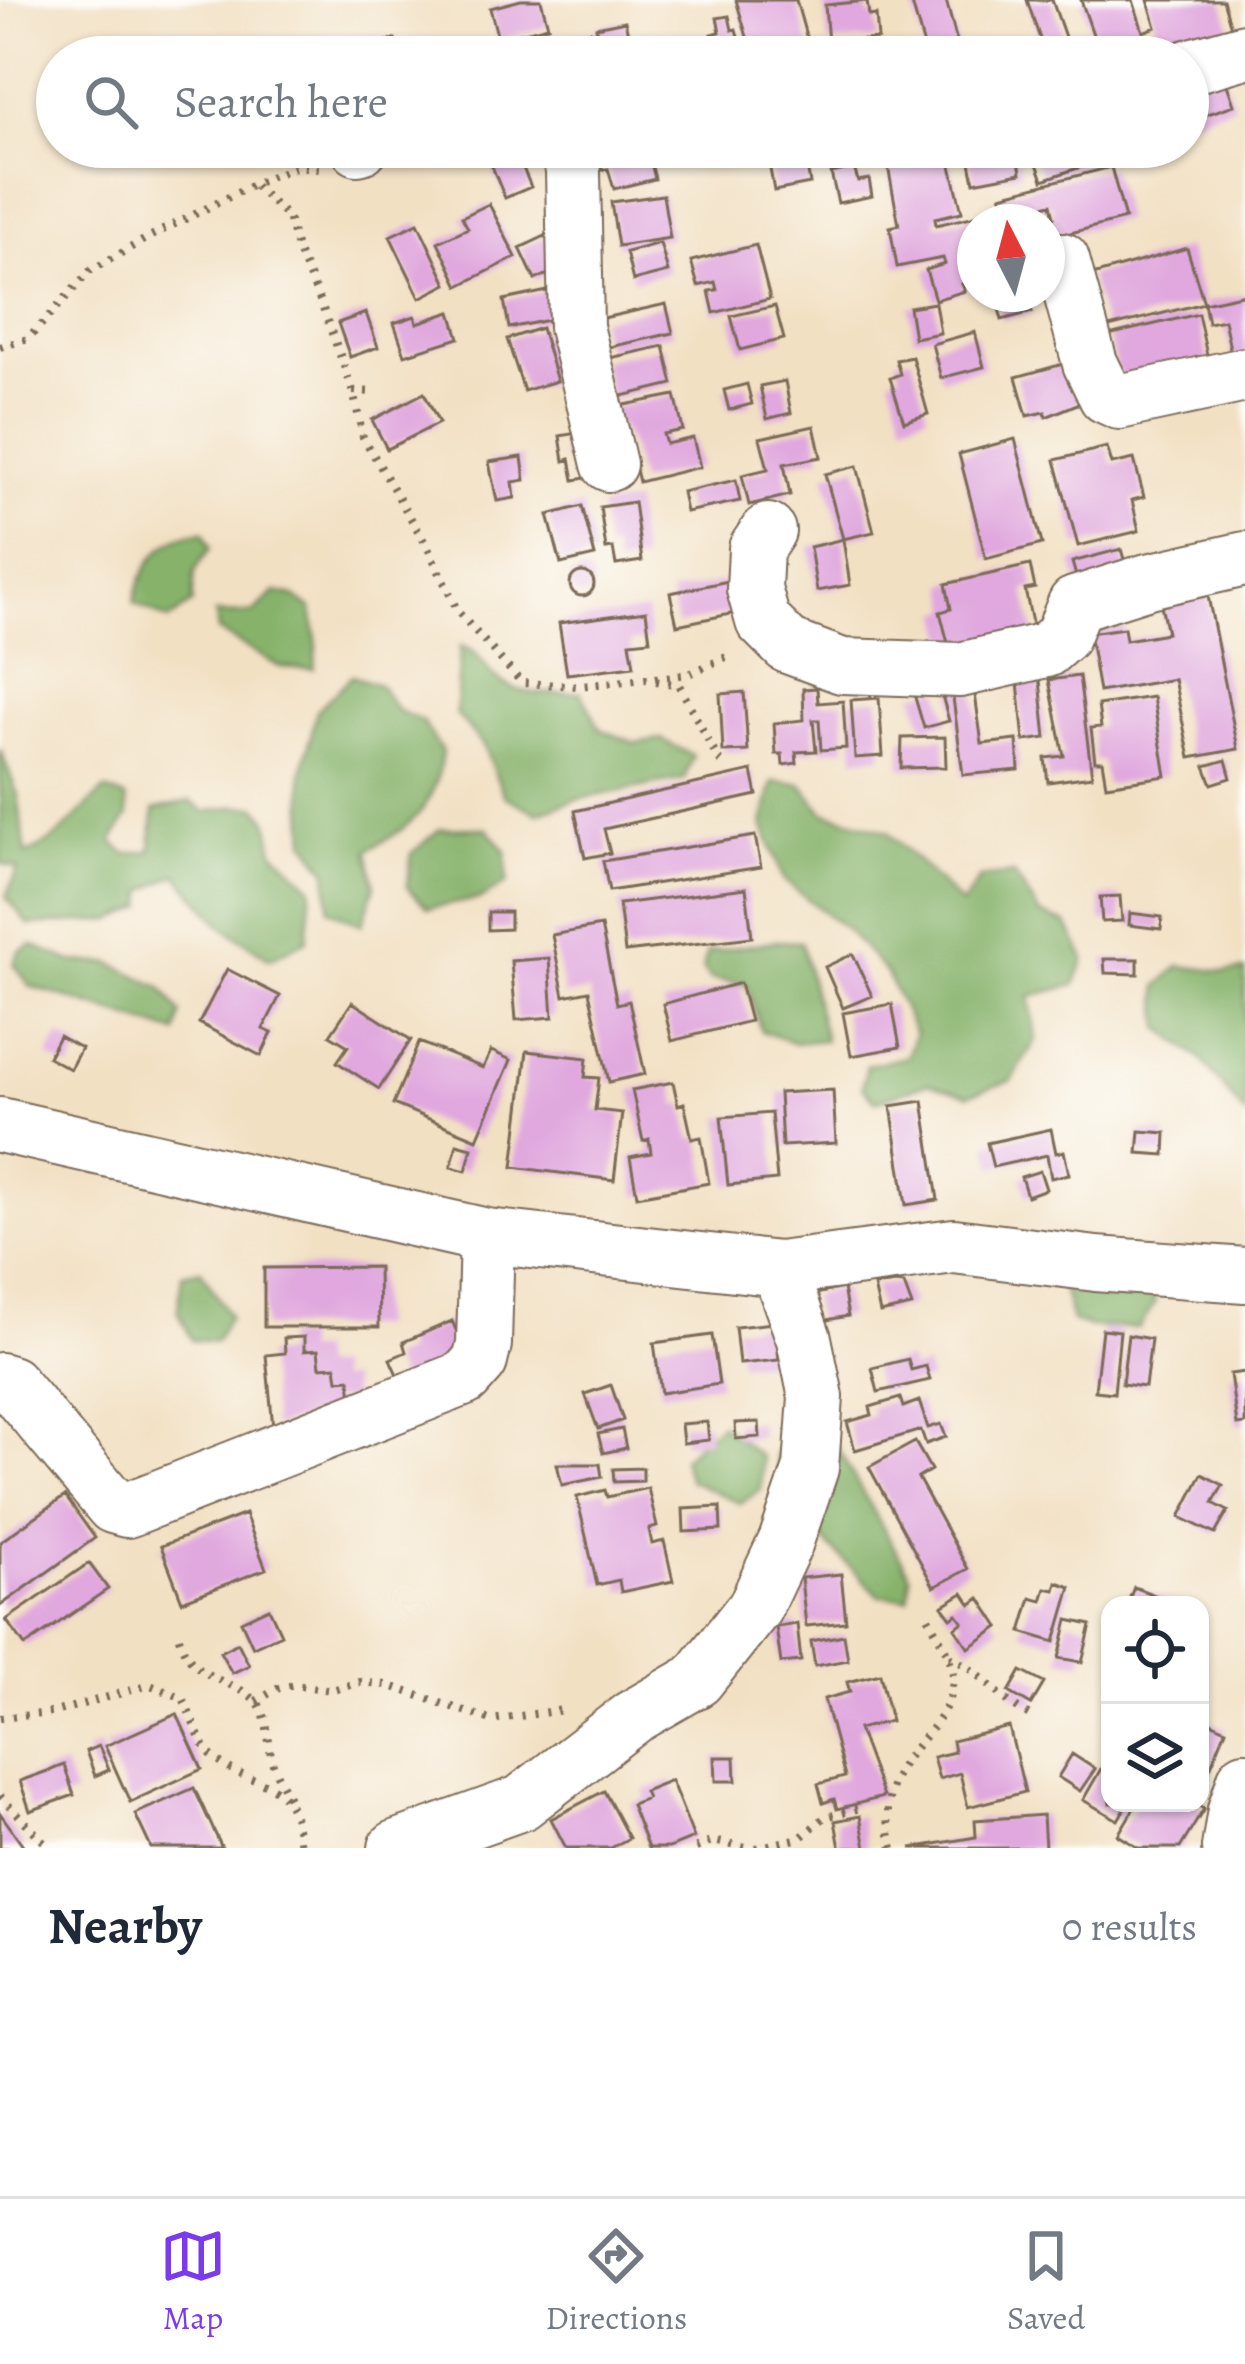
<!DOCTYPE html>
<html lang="en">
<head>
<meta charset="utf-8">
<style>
	body { margin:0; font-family:Alegreya,serif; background:#f6f6f7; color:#1f2937 }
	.controls { position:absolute; right:36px; bottom:36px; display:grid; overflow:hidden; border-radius:24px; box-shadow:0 3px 9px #0004 }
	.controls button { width:108px; height:108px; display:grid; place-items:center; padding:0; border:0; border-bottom:3px solid #e0e1e3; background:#fff; color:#1f2937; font:60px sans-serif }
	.compass { position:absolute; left:957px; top:204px; width:108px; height:108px; border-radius:50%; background:#fff; box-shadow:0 3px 9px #0004; rotate:354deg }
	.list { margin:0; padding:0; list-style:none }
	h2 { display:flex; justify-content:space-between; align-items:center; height:156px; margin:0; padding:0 48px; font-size:51px }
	h2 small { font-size:39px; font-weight:400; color:#747a83 }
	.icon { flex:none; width:66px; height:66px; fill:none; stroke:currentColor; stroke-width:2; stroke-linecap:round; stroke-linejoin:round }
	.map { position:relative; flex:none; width:1245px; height:1848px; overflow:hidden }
	.search { position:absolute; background:#fff; box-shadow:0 3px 9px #0004; left:36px; right:36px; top:36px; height:132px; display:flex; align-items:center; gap:30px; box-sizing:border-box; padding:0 42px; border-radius:66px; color:#747a83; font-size:45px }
	.sheet { height:348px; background:#fff }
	nav { display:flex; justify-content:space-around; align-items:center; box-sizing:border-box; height:168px; border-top:3px solid #e0e1e3; background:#fff; font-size:33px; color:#747a83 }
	nav a { display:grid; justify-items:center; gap:6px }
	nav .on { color:#7c3aed }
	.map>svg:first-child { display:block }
</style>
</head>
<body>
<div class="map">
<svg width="1245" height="1848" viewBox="0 0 1245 1848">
	<rect width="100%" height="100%" fill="#fdfcf7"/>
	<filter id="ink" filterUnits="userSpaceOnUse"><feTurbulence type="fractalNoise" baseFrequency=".00833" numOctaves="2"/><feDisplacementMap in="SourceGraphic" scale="24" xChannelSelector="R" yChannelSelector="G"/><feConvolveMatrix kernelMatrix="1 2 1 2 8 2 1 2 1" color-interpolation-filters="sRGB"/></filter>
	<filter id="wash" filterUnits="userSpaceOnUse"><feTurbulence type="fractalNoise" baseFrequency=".004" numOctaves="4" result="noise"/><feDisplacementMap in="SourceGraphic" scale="48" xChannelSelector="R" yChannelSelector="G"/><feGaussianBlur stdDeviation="2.7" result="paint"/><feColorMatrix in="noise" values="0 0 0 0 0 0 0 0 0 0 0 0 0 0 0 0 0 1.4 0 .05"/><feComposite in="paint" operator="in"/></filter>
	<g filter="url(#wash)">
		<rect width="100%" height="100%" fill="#f2e0c3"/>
		<!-- forest -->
		<path fill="#86b26b" stroke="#606e44" stroke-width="3" d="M204 532 210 548 195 570 192 603 169 620 134 603C142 566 162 534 204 532Z
			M275 592 294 596 312 609 317 648 314 669 280 667 218 631 216 614 254 613Z
			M460 646C485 654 479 664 496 678 520 699 552 693 581 692L600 729 635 743 661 739 693 756 684 779 579 799 537 813 504 796 483 745 456 714Z
			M352 676 379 685 397 710 422 721 442 752C435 807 415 824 368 850L375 886 362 925 329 909 327 870 306 842 302 774 317 710Z
			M0 749 18 795 26 854C59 843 78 812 105 790L126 798 128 816 112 841 126 854 151 851 154 810 190 801 205 812 235 806 258 807 268 820 274 851 312 887 307 940 270 959 222 926 177 874 145 891 144 907 114 920 29 925 6 897 18 869 0 863Z
			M773 782 801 784 824 812 887 831 962 905 980 878 1014 874 1040 914 1067 924 1085 959 1075 985 1030 996 1036 1040 1011 1081 968 1095 928 1083 876 1101 862 1087 867 1065 907 1057 915 1033 887 974 848 931 784 880 763 825Z
			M487 828 506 851 507 883 480 899 428 908 407 887 412 853 440 829Z
			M774 941 801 942 825 1040 795 1043 761 1031 747 984 710 979 703 970 707 952Z
			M32 945 72 962 111 963 162 988 181 1014 177 1033 30 986 14 964 19 952Z
			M1179 966 1226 972 1245 970V1115L1202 1060 1161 1028 1158 986Z
			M201 1270 229 1316 215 1342 192 1340 178 1311 182 1274Z
			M1060 1277 1141 1278 1155 1302 1139 1328 1090 1327 1072 1321Z
			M801 1423 829 1434 910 1575 908 1598 880 1596 824 1541 780 1477 775 1454Z
			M720 1424 762 1458 761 1490 740 1503 689 1480 682 1458Z"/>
		<g id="blocks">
			<!-- building -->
			<path fill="#e0a8de" d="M521 0H541L548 26 498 39 490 8Z
				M736 0H796L812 57H753Z
				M911 0H946L961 57H927Z
				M1027 0H1052L1072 57H1046Z
				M1081 0H1133L1143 32 1156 27 1148 0H1223L1234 37 1155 57H1128L1123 38 1097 46Z
				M867 1 869 16 876 15 878 39 828 43 825 5Z
				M729 16 732 30 736 29 743 57H717L712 34 720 32 717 18Z
				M625 21 633 57H602L596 27Z
				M590 31 598 57H570L565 39Z
				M667 37 674 57H640L637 48Z
				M703 37 708 57H683L680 43Z
				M395 39 398 53 339 57 338 53Z
				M565 39 568 57H540L537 44Z
				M1221 67 1234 105 1188 121V78Z
				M484 147H514L531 187 505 198Z
				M647 147 655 179 614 189 608 169 602 170 597 149Z
				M766 147H804L810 184 774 191Z
				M879 147H915L917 157 881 163Z
				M988 147H1017L1021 173 974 182 968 152Z
				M1031 147H1096L1101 160 1043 180Z
				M948 153 962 212 935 218 936 225 980 215 981 222H975V280L962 284 965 291 935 300 926 270 945 264 943 258 897 267 890 227 899 225 888 166Z
				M1111 167 1125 219 1047 239V219L1054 217 1051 204 1023 211 1021 207 1004 210 1001 195Z
				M854 168 858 181 869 179 872 196 838 203 831 173Z
				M663 195 670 238 618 246 611 202Z
				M489 204 516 257 459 286 438 242 468 228 462 217Z
				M418 223 447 284 420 298 390 236Z
				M556 231 565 266 535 280 520 248Z
				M660 243 668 272 633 281 626 252Z
				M756 245 770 299 714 313 709 291 717 290 715 282 698 286 691 261Z
				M1187 248 1204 303 1105 328 1089 276Z
				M557 289 563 317 509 328 504 300Z
				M995 294H1027L1032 312 1002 320Z
				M1245 294V360L1233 363 1224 320 1208 323 1204 303Z
				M935 303 940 333 914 338 909 307Z
				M666 304 673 333 605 348 599 319Z
				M775 306 784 339 740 350 731 316Z
				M451 312 459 338 405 355 394 323 415 316 417 323Z
				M366 313 378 347 350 357 338 323Z
				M1198 314 1209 364 1120 384 1108 335Z
				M541 328 557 381 524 391 507 339Z
				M975 332 984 367 941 378 932 344Z
				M664 346 673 384 610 399 601 360Z
				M912 357 928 414 904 422 890 378 900 374 896 360Z
				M1081 359 1092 398 1046 417 1045 412 1027 416 1016 377Z
				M785 381 791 413 767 419 760 386Z
				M747 384 752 404 729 410 724 390Z
				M424 393 439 423 387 449 372 420Z
				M675 395 683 430 663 434 666 444 693 438 700 467 639 482 629 441 609 408Z
				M814 426 821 457 784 464 790 495 749 505 742 475 768 469 760 438Z
				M589 431 597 476 574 480 570 459 564 461 560 436Z
				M1015 439 1042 544 986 559 959 454Z
				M1107 447 1112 464 1134 459 1144 497 1132 500 1139 531 1078 546 1055 460Z
				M522 457 525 480 513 482 515 498 497 501 489 462Z
				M857 466 874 532 843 539 825 474Z
				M736 480 740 501 686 512 682 492Z
				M634 502 642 561 616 565 613 548 606 549 600 507Z
				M582 506 595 556 561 564 548 515Z
				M843 539 850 585 817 591 810 547Z
				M1121 549 1130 580 1081 594 1072 562Z
				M1030 565 1035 588 1025 590 1036 641 960 658 956 642 948 643 940 612 951 609 946 584Z
				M570 584a12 12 0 1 1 24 0a12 12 0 1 1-24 0Z
				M738 579 745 611 677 625 670 593Z
				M1207 591 1238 749 1190 758 1174 679 1099 692 1089 633 1124 628 1126 640 1167 633 1160 600Z
				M646 611 650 640 630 642 634 666 567 674 559 623Z
				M1079 676 1092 776 1048 782 1045 758 1064 756 1049 680Z
				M1040 680 1046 738 1024 741 1018 682Z
				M974 687 982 744 1017 740 1019 770 963 775 952 690Z
				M817 688 818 703 843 701 846 748 821 750 819 720H813L816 751 796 752 797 763 783 765 782 754H776L774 723 804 720 803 689Z
				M940 688 949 721 924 728 914 694Z
				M744 692 748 751 723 752 720 694Z
				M1153 697 1166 776 1106 785 1102 761H1095L1091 728 1101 727 1098 705Z
				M879 698 883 756 855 758 851 700Z
				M945 737 946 767 901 768 902 738Z
				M1226 760 1231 778 1212 784 1205 766Z
				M752 771 757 795 604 829 610 853 585 858 575 811Z
				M755 836 761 867 609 891 603 861Z
				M746 888 752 937 625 952 619 904Z
				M1120 896 1122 921 1102 922 1100 897Z
				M488 912H510V929L488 930Z
				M1130 913 1162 917 1161 929 1129 925Z
				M601 926 617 1004 629 1001 645 1074 609 1082 589 991 564 996 552 935Z
				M853 954 872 996 843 1008 825 967Z
				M549 958 553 1017 516 1020 511 961Z
				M1104 959H1138V974L1105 973Z
				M227 969 280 996 263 1029 272 1033 261 1056 199 1023Z
				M740 983 750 1021 672 1041 663 1004Z
				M352 1002 411 1040 379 1089 337 1062 348 1046 330 1035Z
				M892 1004 900 1047 851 1056 843 1013Z
				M59 1036 81 1048 70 1069 48 1057Z
				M419 1042 483 1068 491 1051 511 1060 477 1139 393 1104Z
				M527 1051 587 1058 585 1077 599 1078 595 1110 622 1113 614 1180 513 1167Z
				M673 1082 678 1105 684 1103 692 1139 701 1137 709 1183 637 1196 630 1157 651 1153 649 1139 643 1141 632 1090Z
				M833 1090 836 1143 782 1146 779 1093Z
				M923 1101 938 1200 906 1205 891 1106Z
				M771 1113 777 1180 728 1185 721 1117Z
				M1051 1129 1056 1153 1064 1151 1069 1174 1051 1178 1047 1155 993 1167 987 1143Z
				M1140 1131 1166 1133 1165 1155 1138 1153Z
				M457 1144 472 1148 466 1171 451 1167Z
				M1040 1171 1046 1189 1027 1196 1021 1177Z
				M378 1267 379 1327H264V1268Z
				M896 1283 904 1284 912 1306 880 1313 874 1286Z
				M843 1288 848 1316 816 1322 811 1295Z
				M452 1321 469 1359 403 1388 390 1359 406 1352 403 1342Z
				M775 1323 779 1360 739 1364 735 1327Z
				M1102 1329 1120 1331 1114 1393 1095 1391Z
				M712 1335 719 1384 661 1393 654 1343Z
				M1128 1335 1151 1339 1145 1387 1122 1384Z
				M304 1337V1351L318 1350 320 1367 336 1366 338 1380 350 1379 352 1399 333 1400 334 1409 273 1427 266 1355 285 1353 284 1338Z
				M908 1359 911 1370 926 1366 930 1380 878 1392 872 1368Z
				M1245 1372V1424L1237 1425 1230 1374Z
				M611 1385 623 1420 598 1429 585 1394Z
				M900 1398 903 1407 919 1401 928 1428 941 1424 946 1437 926 1444 921 1430 855 1450 847 1422 872 1415 870 1407Z
				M707 1422 709 1440 683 1443 681 1424Z
				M759 1422 760 1437 736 1439 735 1423Z
				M622 1429 626 1448 603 1453 598 1434Z
				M915 1442 931 1470 918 1478 968 1569 934 1587 869 1467Z
				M557 1464H600L602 1477 562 1485Z
				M643 1468V1481L614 1482 613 1469Z
				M1202 1474 1223 1485 1213 1503 1228 1511 1215 1534 1180 1517Z
				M648 1488 657 1527 649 1529 652 1544 664 1541 673 1581 621 1592 619 1580 597 1585 577 1497 605 1490 607 1497Z
				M65 1496 95 1538 0 1606V1542Z
				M720 1507 721 1530 684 1532 683 1509Z
				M245 1514 266 1569 182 1601 161 1546Z
				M89 1563 108 1589 25 1646 6 1620Z
				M841 1574 846 1622 806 1626 801 1578Z
				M1057 1582 1071 1587 1055 1642 1021 1632 1031 1598 1042 1601 1046 1588 1055 1590Z
				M1134 1587 1180 1605H1127Z
				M963 1593 971 1605 980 1598 999 1627 969 1648 955 1628 963 1622 957 1614 951 1618 942 1606Z
				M269 1608 281 1634 253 1647 241 1621Z
				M1068 1620 1091 1625 1082 1662 1059 1658Z
				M797 1624 801 1661 781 1663 776 1627Z
				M844 1635 848 1660 815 1666 811 1641Z
				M238 1643 249 1665 232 1673 220 1652Z
				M1021 1671 1044 1683 1031 1705 1009 1692Z
				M880 1674 891 1721 858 1729 883 1797 837 1809 834 1799 823 1803 818 1784 845 1777 824 1699 850 1692 847 1682Z
				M177 1714 202 1769 130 1802 105 1746Z
				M1200 1717 1226 1729 1206 1778 1200 1774Z
				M1009 1727 1025 1792 968 1807 960 1773 939 1779 933 1757 954 1752 952 1741Z
				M99 1746 109 1770 95 1776 86 1751Z
				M1110 1753V1803H1128L1118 1820 1083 1800Z
				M1072 1754 1095 1769 1080 1791 1058 1777Z
				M715 1757H735L736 1781H716Z
				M64 1765 74 1795 30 1811 20 1781Z
				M671 1780 694 1838 669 1848H648L631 1804 647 1798 644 1791Z
				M194 1788 222 1848H151L135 1814Z
				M604 1791 629 1838 611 1848H566L551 1819Z
				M1137 1803H1194L1204 1809 1180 1848H1139L1118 1835Z
				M0 1813 25 1848H0Z
				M1043 1815 1045 1848H911L976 1837 975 1820Z
				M860 1816 866 1848H840L835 1821Z"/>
		</g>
	</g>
	<g filter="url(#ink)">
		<use href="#blocks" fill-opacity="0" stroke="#7b6a58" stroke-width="3"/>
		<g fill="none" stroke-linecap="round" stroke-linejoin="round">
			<!-- minor casing -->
			<g stroke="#7b6a58" stroke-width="58">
				<path id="minor" d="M1188 67 1245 51
					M568 147 573 171 576 327 609 464
					M358 148 361 147
					M1062 260 1090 363 1106 396 1119 402 1245 375
					M768 531 756 549 754 589 763 621 788 646 842 666 960 670 1046 650 1062 636 1075 604 1148 581 1245 559
					M0 1125 487 1236 779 1269 954 1246 1096 1264 1245 1275
					M0 1380 10 1383 113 1506 127 1510 465 1378 480 1361 484 1344 487 1236
					M396 1848 521 1803 633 1717 697 1680 755 1607 786 1541 811 1468 816 1397 804 1339 779 1269
					M1229 1848 1235 1810 1245 1779"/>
			</g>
			<!-- path -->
			<path stroke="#7b6a58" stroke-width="8" stroke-dasharray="3 9" stroke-linecap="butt" d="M255 186 288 217 298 252 321 303 353 391 363 437 427 546 458 612 522 683 578 686 645 679 679 685 718 759 726 766
				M0 347 28 339 90 271 149 237 269 177 296 167 320 169
				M353 391 375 392
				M655 678 689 674 731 655
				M179 1637C191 1682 233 1678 256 1701 270 1716 267 1745 273 1764 277 1776 283 1787 289 1798
				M949 1657C982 1670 999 1701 1032 1717
				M256 1701 279 1688 295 1685 332 1690 360 1682 387 1685 491 1720 563 1710
				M0 1718 51 1713 150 1685 183 1698C191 1715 200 1747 214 1758 261 1795 292 1769 300 1848
				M0 1796 50 1848
				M696 1848 713 1841 746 1848
				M756 1848 800 1838 825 1817 865 1807
				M893 1848C867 1751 950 1744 953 1678 953 1658 937 1635 928 1617"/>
			<!-- minor -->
			<use href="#minor" stroke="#fff" stroke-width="54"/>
		</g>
	</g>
</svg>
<div class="controls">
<button><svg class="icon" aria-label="locate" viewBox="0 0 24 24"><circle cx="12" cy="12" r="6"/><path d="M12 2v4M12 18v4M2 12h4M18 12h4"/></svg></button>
<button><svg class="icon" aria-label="layers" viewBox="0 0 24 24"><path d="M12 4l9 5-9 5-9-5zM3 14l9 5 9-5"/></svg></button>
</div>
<svg class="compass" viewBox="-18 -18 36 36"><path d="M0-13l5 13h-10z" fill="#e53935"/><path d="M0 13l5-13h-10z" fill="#747a83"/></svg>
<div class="search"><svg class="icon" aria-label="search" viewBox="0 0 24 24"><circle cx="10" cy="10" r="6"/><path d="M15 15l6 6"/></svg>Search here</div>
</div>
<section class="sheet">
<h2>Nearby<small>0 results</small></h2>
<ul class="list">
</ul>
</section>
<nav>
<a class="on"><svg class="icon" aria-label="map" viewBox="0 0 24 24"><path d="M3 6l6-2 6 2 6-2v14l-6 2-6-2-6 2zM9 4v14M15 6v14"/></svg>Map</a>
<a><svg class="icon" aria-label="directions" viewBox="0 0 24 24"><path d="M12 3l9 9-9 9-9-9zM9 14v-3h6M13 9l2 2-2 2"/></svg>Directions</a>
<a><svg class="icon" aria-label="saved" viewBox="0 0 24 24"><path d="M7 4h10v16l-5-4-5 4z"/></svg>Saved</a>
</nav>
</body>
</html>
